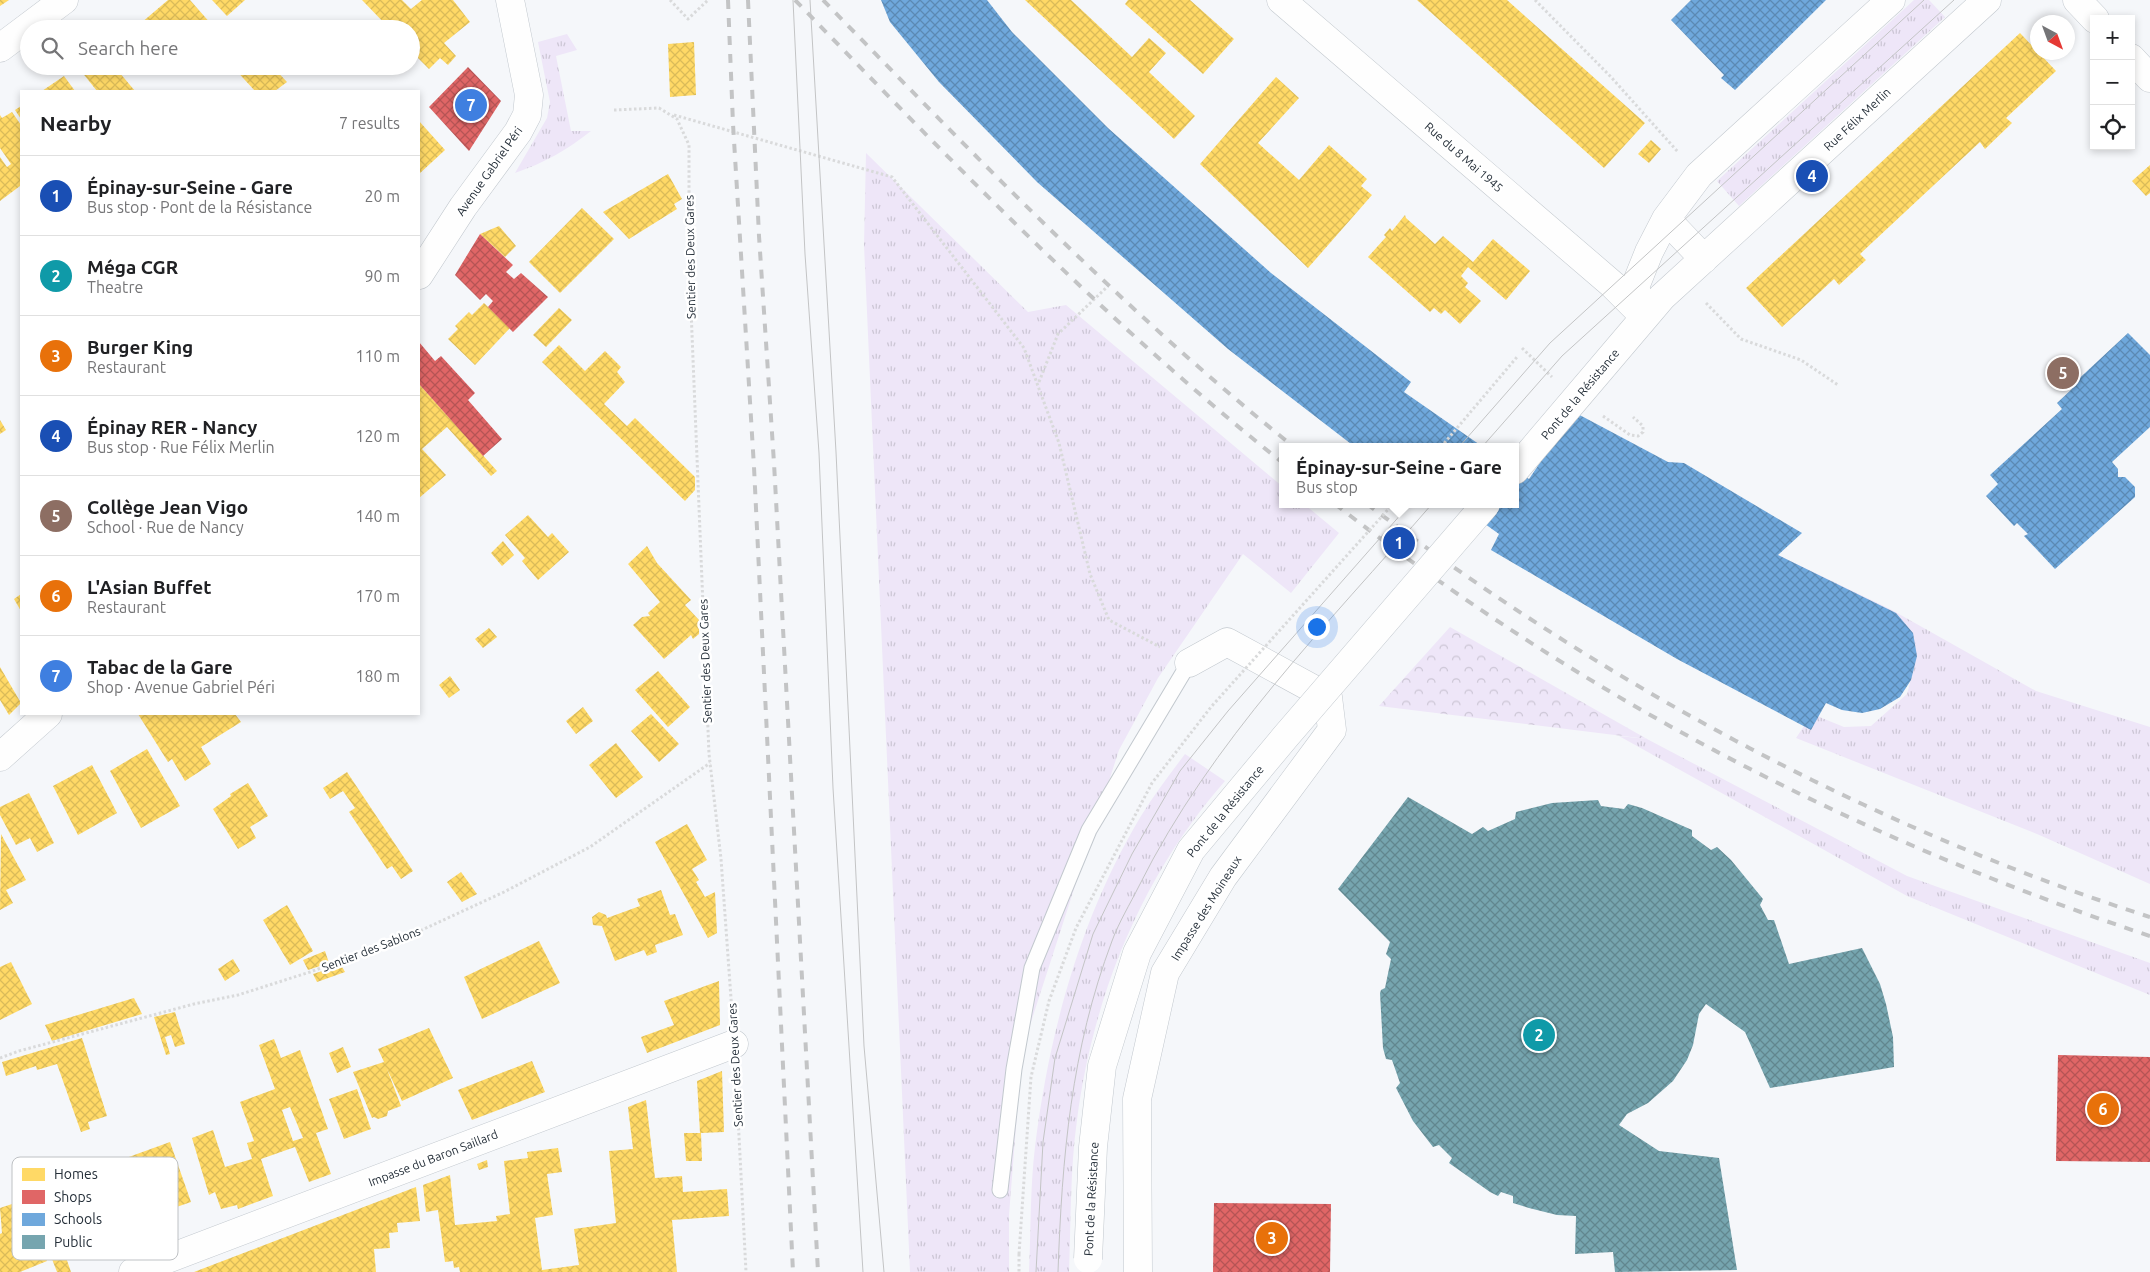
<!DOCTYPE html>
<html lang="en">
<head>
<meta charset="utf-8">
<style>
	body { margin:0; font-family:Ubuntu,sans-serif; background:#f6f6f6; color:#202124 }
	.controls { position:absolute; right:15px; top:15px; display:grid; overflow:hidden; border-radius:0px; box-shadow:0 2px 8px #0003 }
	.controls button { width:45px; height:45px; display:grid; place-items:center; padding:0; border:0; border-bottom:1px solid #e0e0e0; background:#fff; color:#202124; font:25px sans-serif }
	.compass { position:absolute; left:2030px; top:15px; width:45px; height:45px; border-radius:50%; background:#fff; box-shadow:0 2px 8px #0003; rotate:139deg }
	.you { position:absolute; left:1316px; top:626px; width:18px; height:18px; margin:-12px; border:4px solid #fff; border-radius:50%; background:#1a73e8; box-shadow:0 0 0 8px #1a73e833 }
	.badge { display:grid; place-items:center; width:32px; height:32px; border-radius:50%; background:#6e757d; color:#fff; font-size:16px; font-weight:700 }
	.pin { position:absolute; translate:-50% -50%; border:2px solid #fff; box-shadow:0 1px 5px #0006 }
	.popup { position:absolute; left:1279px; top:443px; width:240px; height:65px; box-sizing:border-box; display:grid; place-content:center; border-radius:0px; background:#fff; filter:drop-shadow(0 1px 4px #0005); font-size:16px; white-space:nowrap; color:#757577 }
	.popup b { font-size:19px; color:#202124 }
	.popup::after { content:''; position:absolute; left:50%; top:100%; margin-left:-10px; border:10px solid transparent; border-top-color:#fff }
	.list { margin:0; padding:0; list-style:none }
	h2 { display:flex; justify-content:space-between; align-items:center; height:65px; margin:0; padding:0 20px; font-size:21px }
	h2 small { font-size:16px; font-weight:400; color:#757577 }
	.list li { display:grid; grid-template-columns:32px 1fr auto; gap:15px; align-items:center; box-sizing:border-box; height:80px; padding:0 20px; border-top:1px solid #e0e0e0 }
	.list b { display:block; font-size:19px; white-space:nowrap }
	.list p { margin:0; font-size:16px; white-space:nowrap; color:#757577 }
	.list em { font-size:16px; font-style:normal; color:#757577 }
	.icon { flex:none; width:28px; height:28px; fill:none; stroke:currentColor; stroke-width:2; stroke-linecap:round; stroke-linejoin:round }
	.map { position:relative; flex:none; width:2150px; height:1272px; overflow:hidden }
	.search { position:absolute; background:#fff; box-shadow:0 2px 8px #0003; left:20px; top:20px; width:400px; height:55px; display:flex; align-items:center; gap:12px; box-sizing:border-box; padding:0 18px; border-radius:28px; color:#757577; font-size:19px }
	.panel { position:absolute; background:#fff; box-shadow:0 2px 8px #0003; left:20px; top:90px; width:400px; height:625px; border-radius:0px }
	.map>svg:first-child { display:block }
</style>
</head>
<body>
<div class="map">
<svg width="2150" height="1272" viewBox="0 0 2150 1272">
	<defs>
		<pattern id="grass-tufts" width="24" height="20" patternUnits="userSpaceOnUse" patternTransform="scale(1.25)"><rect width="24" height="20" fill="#eee6f8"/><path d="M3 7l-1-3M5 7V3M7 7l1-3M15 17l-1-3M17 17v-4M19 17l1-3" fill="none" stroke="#ccc6d5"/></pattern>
		<pattern id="forest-crowns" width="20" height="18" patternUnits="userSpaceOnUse" patternTransform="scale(1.25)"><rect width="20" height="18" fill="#eee6f8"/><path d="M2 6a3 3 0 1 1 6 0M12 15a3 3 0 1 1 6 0" fill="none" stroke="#ccc6d5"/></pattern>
		<pattern id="homes-cross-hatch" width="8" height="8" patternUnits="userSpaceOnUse" patternTransform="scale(1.25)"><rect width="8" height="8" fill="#ffd966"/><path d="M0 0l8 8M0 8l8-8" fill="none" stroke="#dabb59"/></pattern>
		<pattern id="shops-cross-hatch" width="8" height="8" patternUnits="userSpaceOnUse" patternTransform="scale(1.25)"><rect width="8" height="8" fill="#e06666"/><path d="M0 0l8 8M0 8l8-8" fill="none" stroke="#b55455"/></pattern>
		<pattern id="schools-cross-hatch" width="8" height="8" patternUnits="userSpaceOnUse" patternTransform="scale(1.25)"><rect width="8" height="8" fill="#6fa8dc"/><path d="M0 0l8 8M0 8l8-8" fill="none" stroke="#5b89b3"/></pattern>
		<pattern id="public-cross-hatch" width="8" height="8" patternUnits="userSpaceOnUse" patternTransform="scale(1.25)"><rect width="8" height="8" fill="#76a5af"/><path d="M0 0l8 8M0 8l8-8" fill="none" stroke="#61878f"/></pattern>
	</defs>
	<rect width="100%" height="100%" fill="#f5f7fa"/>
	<!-- grass -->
	<path fill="url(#grass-tufts)" d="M1914 0H1929L1945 17 1739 206 1717 181Z
		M567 34 577 50 556 56 571 131H591C567 150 544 163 515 173L547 118 550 102 538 42Z
		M866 153 1028 312 1066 305 1283 487V504H1304L1339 533 1291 593 1243 554 1158 678 1119 750 1022 1050 1009 1215V1272H910L864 245Z
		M1778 555 1890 609 2036 691 2150 727V884L2037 834 1796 738 1812 714 1844 727 1871 726 1907 694 1914 668 1892 629Z
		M1619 736 1647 739 1907 876 2150 963V995L1907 896Z
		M1185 754 1225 781C1142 875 1093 996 1077 1120 1070 1170 1071 1222 1069 1272H1029C1031 1230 1030 1188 1035 1147 1049 1032 1081 916 1141 816 1154 795 1170 774 1185 754Z"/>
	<!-- forest -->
	<path fill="url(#forest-crowns)" d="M1450 627 1647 739 1379 706Z"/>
	<!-- homes -->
	<path fill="url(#homes-cross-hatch)" fill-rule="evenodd" d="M0 0H9L0 6Z
		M168 0H190L212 25 207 29H134Z
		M212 0H245L227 16Z
		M362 0H402L411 9 422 0H453L470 22 444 43 456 56 448 65 440 58 429 69 411 51V29H390Z
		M1025 0H1071L1132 57 1149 38 1166 53 1149 72 1195 116 1174 139Z
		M1128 0H1190L1234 39 1203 74 1125 4Z
		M1417 0H1507L1645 123 1604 168Z
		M2020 33 2056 71 2006 118 2012 123 1985 149 1980 142 1860 254 1866 260 1839 285 1834 279 1782 327 1746 288Z
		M694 42 696 95 670 97 668 44Z
		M77 66H114L135 91H97Z
		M235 66H272L287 82 275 91H255L233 67Z
		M64 76 75 91H42Z
		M1276 77 1299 98 1258 143 1299 180 1329 145 1367 179 1361 186 1372 195 1308 268 1200 164Z
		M21 106V119L15 110Z
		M12 112 21 125V188L20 186 0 201V157L7 167 11 164 0 148V115L2 118Z
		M419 121 445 150 419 174Z
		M1651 140 1661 149 1649 163 1638 154Z
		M2150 165V193L2146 196 2132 181Z
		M668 174 682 199 674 204 677 209 629 239 603 212Z
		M582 208 614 239 560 293 529 262Z
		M1405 215 1406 218 1435 244 1443 236 1473 262 1493 239 1530 271 1506 300 1468 267 1461 276 1468 283 1465 287 1481 301 1460 324 1445 310 1441 314 1434 308 1430 312 1368 257 1386 237 1384 235 1390 228 1392 231Z
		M499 226 516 246 505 257 480 234Z
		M484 303 510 328 475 365 448 339 458 329 455 326 469 312 472 315Z
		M559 308 572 320 546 347 533 335Z
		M559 345 585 371 605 351 621 367 617 372 625 382 604 404 627 426 635 418 695 477V490L685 501 542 362Z
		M419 384 497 471 491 476 447 427 422 449 446 475 419 498Z
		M0 420 6 430 0 434Z
		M528 515 548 537 552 533 569 552 538 580 522 561 525 558 505 535Z
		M503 541 514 555 502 566 491 553Z
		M647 546 657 563 691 600 685 605 699 620V634L693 639 691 635 664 659 633 625 642 617 650 616 648 613 660 602 628 564Z
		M21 594V611L14 599Z
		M489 628 497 637 483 648 475 639Z
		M0 667 21 703 9 715 0 700Z
		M658 671 690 707 668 727 635 690Z
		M450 676 460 690 449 698 439 685Z
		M583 707 593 721 576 734 566 721Z
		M138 714H235L241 722 201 747 211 764 185 781 172 759 168 762Z
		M651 714 679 744 659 762 631 731Z
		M616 743 643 777 616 798 589 765Z
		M147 749 180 806 141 828 110 771Z
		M92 765 117 813 78 835 53 786Z
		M347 772 413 871 401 879 392 866 387 869 349 812 355 808 343 791 330 799 323 788Z
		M248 783 268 816 250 827 256 838 238 849 213 809 231 796 230 794Z
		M29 793 54 843 37 852 30 838 16 845 0 815V807Z
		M687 824 707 860 692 869 699 880 696 882 705 897 715 892 717 933 708 938 655 842Z
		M1 834 26 880 6 890 13 903 0 910Z
		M461 872 477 894 462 902 447 882Z
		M661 890 670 915 675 914 683 935 655 945 657 952 647 956 644 950 615 961 602 926 593 925 592 917 599 912 606 915 607 918 640 906 637 899Z
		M287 905 313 951 290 965 263 920Z
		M539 941 560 983 482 1019 464 977Z
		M325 951 329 963 308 970 303 960Z
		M233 959 240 971 225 981 218 969Z
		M11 962 32 1004 0 1020V967Z
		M341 965 345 972 317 982 313 974Z
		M719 981 720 1025 647 1053 641 1037 674 1025 664 1001Z
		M134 998 142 1014 52 1041 45 1025Z
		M175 1012 185 1044 175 1047 171 1035 165 1037 170 1054 166 1055 154 1017Z
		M429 1028 453 1078 402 1101 387 1069 401 1106 388 1111 387 1116 378 1119 374 1117 372 1118 353 1072 384 1062 378 1049Z
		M82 1038 107 1116 88 1122 90 1129 81 1132 57 1064 37 1070 36 1066 6 1076 2 1062Z
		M274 1039 281 1058 300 1050 328 1129 316 1133 331 1174 309 1182 295 1147 261 1159 273 1196 238 1209 237 1205 221 1209 215 1192 209 1195 192 1138 213 1130 225 1167 252 1159 247 1143 254 1141 240 1102 275 1089 259 1045ZM290 1107 303 1138 293 1141 282 1110Z
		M343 1047 351 1067 337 1073 329 1053Z
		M532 1061 545 1092 472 1120 458 1090Z
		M722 1071 724 1132 701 1133 702 1161H686L684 1133H700L697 1081Z
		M357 1089 371 1129 344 1139 329 1099Z
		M646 1100 655 1178 682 1176 683 1192 727 1189 729 1216 672 1220 677 1272H460L459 1267 454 1268 453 1261 445 1262 438 1210 426 1212 423 1185 450 1175 455 1225 497 1221 496 1216 510 1214 504 1161 528 1158 527 1152 558 1148 562 1172 547 1174 553 1215 535 1218 542 1270 579 1265 574 1229 616 1223 609 1151 633 1149 628 1107Z
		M170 1142 191 1202 136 1221 115 1162Z
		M487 1160 488 1167 479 1170 477 1164Z
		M416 1187 420 1221 397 1223 398 1232 389 1233 390 1248 374 1249 376 1272H194Z
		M54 1197 61 1217 53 1220 71 1272H57L42 1233 37 1234 47 1261 20 1272H0V1234L2 1233 0 1208 12 1204 15 1210Z
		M104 1198 124 1253 113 1257 109 1246 74 1259 66 1236 90 1227 83 1206Z"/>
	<!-- shops -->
	<path fill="url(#shops-cross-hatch)" d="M468 67 501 101 469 151 429 107Z
		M480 234 513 265 506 272 514 279 521 273 548 297 513 332 488 307 493 301 486 294 480 300 455 275Z
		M419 342 435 361 441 356 475 393 468 400 502 439 483 456 419 384Z
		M2058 1055 2150 1057V1162L2056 1161Z
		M1214 1203 1331 1204 1330 1272H1213Z"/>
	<!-- schools -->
	<path fill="url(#schools-cross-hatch)" d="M881 0H987L1012 32 1108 128 1271 273 1411 382 1404 392 1483 447H1355L1228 349 1037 182 939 82 890 22Z
		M1691 0H1826L1735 90 1721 78 1724 75 1671 20Z
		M2128 333 2150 355V427L2112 462 2118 469V477H2125L2135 487V497L2055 569 2024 536 2028 534 2017 523 2014 526 1986 496 1998 484 1990 475 2062 409 2057 403 2072 389 2070 387Z
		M1574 412 1668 462 1684 463 1802 533 1778 555 1896 613 1913 633 1917 656 1911 680 1900 697 1880 709 1862 713 1842 710 1826 703 1811 730 1677 659 1491 550 1499 534 1457 504H1515V470L1529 479Z"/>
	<!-- public -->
	<path fill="url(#public-cross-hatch)" d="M1408 797 1472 834 1483 827 1488 831 1515 819 1516 812 1552 803 1598 800 1601 806 1624 809 1628 804 1642 808 1692 830V836L1711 850 1717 847 1731 860 1763 899 1760 905 1768 920H1774L1789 964 1862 948 1880 984 1886 1004 1893 1037 1894 1067 1770 1088 1745 1032 1706 1004 1699 1014 1693 1045 1687 1060 1673 1081 1648 1103 1627 1114 1619 1125 1659 1151 1719 1158 1737 1270 1615 1272 1613 1252 1575 1254 1576 1216 1557 1215 1529 1208 1513 1203V1196L1501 1192 1498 1196 1490 1192 1449 1163 1452 1158 1439 1145 1433 1147 1413 1121 1396 1088 1400 1083 1392 1060 1386 1059 1383 1048 1380 993 1381 990 1385 988 1391 959 1386 954 1390 942 1338 889Z"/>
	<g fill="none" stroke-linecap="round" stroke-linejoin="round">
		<!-- service casing -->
		<g stroke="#c2c8ce" stroke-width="17">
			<path id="service" d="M1000 1190 1014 1069 1032 968 1089 830 1189 663"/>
		</g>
		<!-- minor casing -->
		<g stroke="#c2c8ce" stroke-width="29">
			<path id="minor" d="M1281 0 1613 285 1644 316
				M2077 0 2095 19
				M0 48 64 0
				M2131 58 2150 78
				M1666 219 1704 259
				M419 275 463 207 518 132 527 115 529 95 510 0
				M1644 316 1635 287 1649 252 1666 219 1699 175 1891 0
				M1515 470 1662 297 1987 0
				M0 757 48 714
				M133 1272 734 1044
				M1138 1272 1137 1099 1165 973 1223 877 1332 730 1328 697 1227 642 1189 663"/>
		</g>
		<!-- path -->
		<path stroke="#d9dadb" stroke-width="3" stroke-dasharray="2.5 2.5" stroke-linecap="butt" d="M670 0 688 19 708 0
			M1535 0 1611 77 1678 152
			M614 110 659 108 677 119 689 145V260L709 754 721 859 732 1012
			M674 115 892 177 1024 348 1059 443 1090 574 1109 620 1160 647
			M1706 303 1741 339 1801 360 1838 385
			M1522 348 1552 377
			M1039 382 1058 334 1108 286
			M1603 416 1630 435 1638 436 1643 432V426L1633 417
			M1441 447 1517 357
			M0 1058 19 1051 194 1004 238 995 310 972 411 935 504 892 590 847 710 763
			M736 1078 746 1272
			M1019 1254V1272"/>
		<!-- service -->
		<use href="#service" stroke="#fefefe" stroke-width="15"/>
		<!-- minor -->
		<use href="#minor" stroke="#fefefe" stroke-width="28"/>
		<!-- tram -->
		<path stroke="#c3c4c5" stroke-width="1" d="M793 0 805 254 819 453 833 788 863 1272
			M810 0 836 452 864 1046 884 1272
			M1459 447 1550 343 1924 0
			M1482 447 1562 356 1954 0
			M1036 1272 1043 1142 1055 1058 1093 934 1132 854 1180 771 1228 711 1410 504
			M1058 1272C1062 1157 1071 1050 1112 941 1119 922 1130 904 1139 886 1211 741 1327 625 1432 504"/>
		<!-- rail -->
		<path stroke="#c3c4c5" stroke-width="4" stroke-dasharray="9 9" stroke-linecap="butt" d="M728 0 733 124 754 467 793 1272
			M748 0 759 236 774 463 818 1272
			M795 0C951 161 1107 323 1283 463
			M823 0C974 155 1124 311 1294 447
			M1335 504C1583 697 1852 837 2150 936
			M1367 504C1602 682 1868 827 2150 917"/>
		<!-- minor-bridge casing -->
		<g stroke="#c2c8ce" stroke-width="29" stroke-linecap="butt">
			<path id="minor-bridge" d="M1088 1259 1093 1147 1102 1066 1137 953 1191 850 1286 736 1486 504"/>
		</g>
		<!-- path-bridge -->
		<path stroke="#d9dadb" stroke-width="3" stroke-dasharray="2.5 2.5" stroke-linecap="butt" d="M1019 1254 1031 1077 1049 1001 1076 928 1152 783 1211 707 1393 504"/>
		<!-- minor-bridge -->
		<use href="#minor-bridge" stroke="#fefefe" stroke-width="28"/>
	</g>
	<g text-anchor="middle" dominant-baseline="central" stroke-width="5" stroke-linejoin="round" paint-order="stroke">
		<!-- street labels -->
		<g font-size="12" fill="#252f39" stroke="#fff">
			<text transform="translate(1857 119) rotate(-43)">Rue Félix Merlin</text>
			<text transform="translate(1464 157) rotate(41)">Rue du 8 Mai 1945</text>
			<text transform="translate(489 171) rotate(-55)">Avenue Gabriel Péri</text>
			<text transform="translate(690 257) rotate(-91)">Sentier des Deux Gares</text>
			<text transform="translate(1580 394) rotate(-50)">Pont de la Résistance</text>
			<text transform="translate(705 661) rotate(-92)">Sentier des Deux Gares</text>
			<text transform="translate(1225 811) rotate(-51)">Pont de la Résistance</text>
			<text transform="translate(1206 908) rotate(-58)">Impasse des Moineaux</text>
			<text transform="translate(371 949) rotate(-21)">Sentier des Sablons</text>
			<text transform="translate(735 1065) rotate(-93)">Sentier des Deux Gares</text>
			<text transform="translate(433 1158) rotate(-21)">Impasse du Baron Saillard</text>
			<text transform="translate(1091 1199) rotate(-87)">Pont de la Résistance</text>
		</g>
	</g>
	<!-- legend -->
	<rect x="12" y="1157" width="166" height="103" rx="8" fill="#fff" stroke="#bec1c4" stroke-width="1"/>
	<rect x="22" y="1168" width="23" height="13" fill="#ffd966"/>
	<rect x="22" y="1190" width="23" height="14" fill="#e06666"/>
	<rect x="22" y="1213" width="23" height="13" fill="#6fa8dc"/>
	<rect x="22" y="1235" width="23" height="14" fill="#76a5af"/>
	<g font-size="14" fill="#252f39">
		<text x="54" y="1179">Homes</text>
		<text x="54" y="1202">Shops</text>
		<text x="54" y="1224">Schools</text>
		<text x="54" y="1247">Public</text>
	</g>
</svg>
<div class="controls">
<button>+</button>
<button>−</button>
<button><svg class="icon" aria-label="locate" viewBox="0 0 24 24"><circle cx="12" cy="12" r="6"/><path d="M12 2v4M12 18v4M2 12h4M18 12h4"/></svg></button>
</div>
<svg class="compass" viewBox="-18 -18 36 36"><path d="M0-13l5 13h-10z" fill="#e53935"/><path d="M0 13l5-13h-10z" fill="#757577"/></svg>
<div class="you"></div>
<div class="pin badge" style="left:1399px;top:543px;background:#1a4fb4">1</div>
<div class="popup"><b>Épinay-sur-Seine - Gare</b>Bus stop</div>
<div class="pin badge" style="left:1539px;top:1035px;background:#0f9aa8">2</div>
<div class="pin badge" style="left:1272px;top:1238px;background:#e8710a">3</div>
<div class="pin badge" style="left:1812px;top:176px;background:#1a4fb4">4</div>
<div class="pin badge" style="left:2063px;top:373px;background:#8d6e63">5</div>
<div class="pin badge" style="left:2103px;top:1109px;background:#e8710a">6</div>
<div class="pin badge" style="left:471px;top:105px;background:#3f7fe0">7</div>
<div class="search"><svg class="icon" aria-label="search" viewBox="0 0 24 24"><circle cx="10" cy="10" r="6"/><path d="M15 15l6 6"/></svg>Search here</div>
<section class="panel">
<h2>Nearby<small>7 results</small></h2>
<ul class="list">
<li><span class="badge" style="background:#1a4fb4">1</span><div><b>Épinay-sur-Seine - Gare</b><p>Bus stop · Pont de la Résistance</p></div><em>20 m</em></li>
<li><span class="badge" style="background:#0f9aa8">2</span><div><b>Méga CGR</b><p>Theatre</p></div><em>90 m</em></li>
<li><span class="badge" style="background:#e8710a">3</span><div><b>Burger King</b><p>Restaurant</p></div><em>110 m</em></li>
<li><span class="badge" style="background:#1a4fb4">4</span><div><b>Épinay RER - Nancy</b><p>Bus stop · Rue Félix Merlin</p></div><em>120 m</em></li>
<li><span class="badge" style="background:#8d6e63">5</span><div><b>Collège Jean Vigo</b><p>School · Rue de Nancy</p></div><em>140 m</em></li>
<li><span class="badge" style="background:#e8710a">6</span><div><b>L'Asian Buffet</b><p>Restaurant</p></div><em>170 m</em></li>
<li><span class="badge" style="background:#3f7fe0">7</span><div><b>Tabac de la Gare</b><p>Shop · Avenue Gabriel Péri</p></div><em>180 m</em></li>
</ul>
</section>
</div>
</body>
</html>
